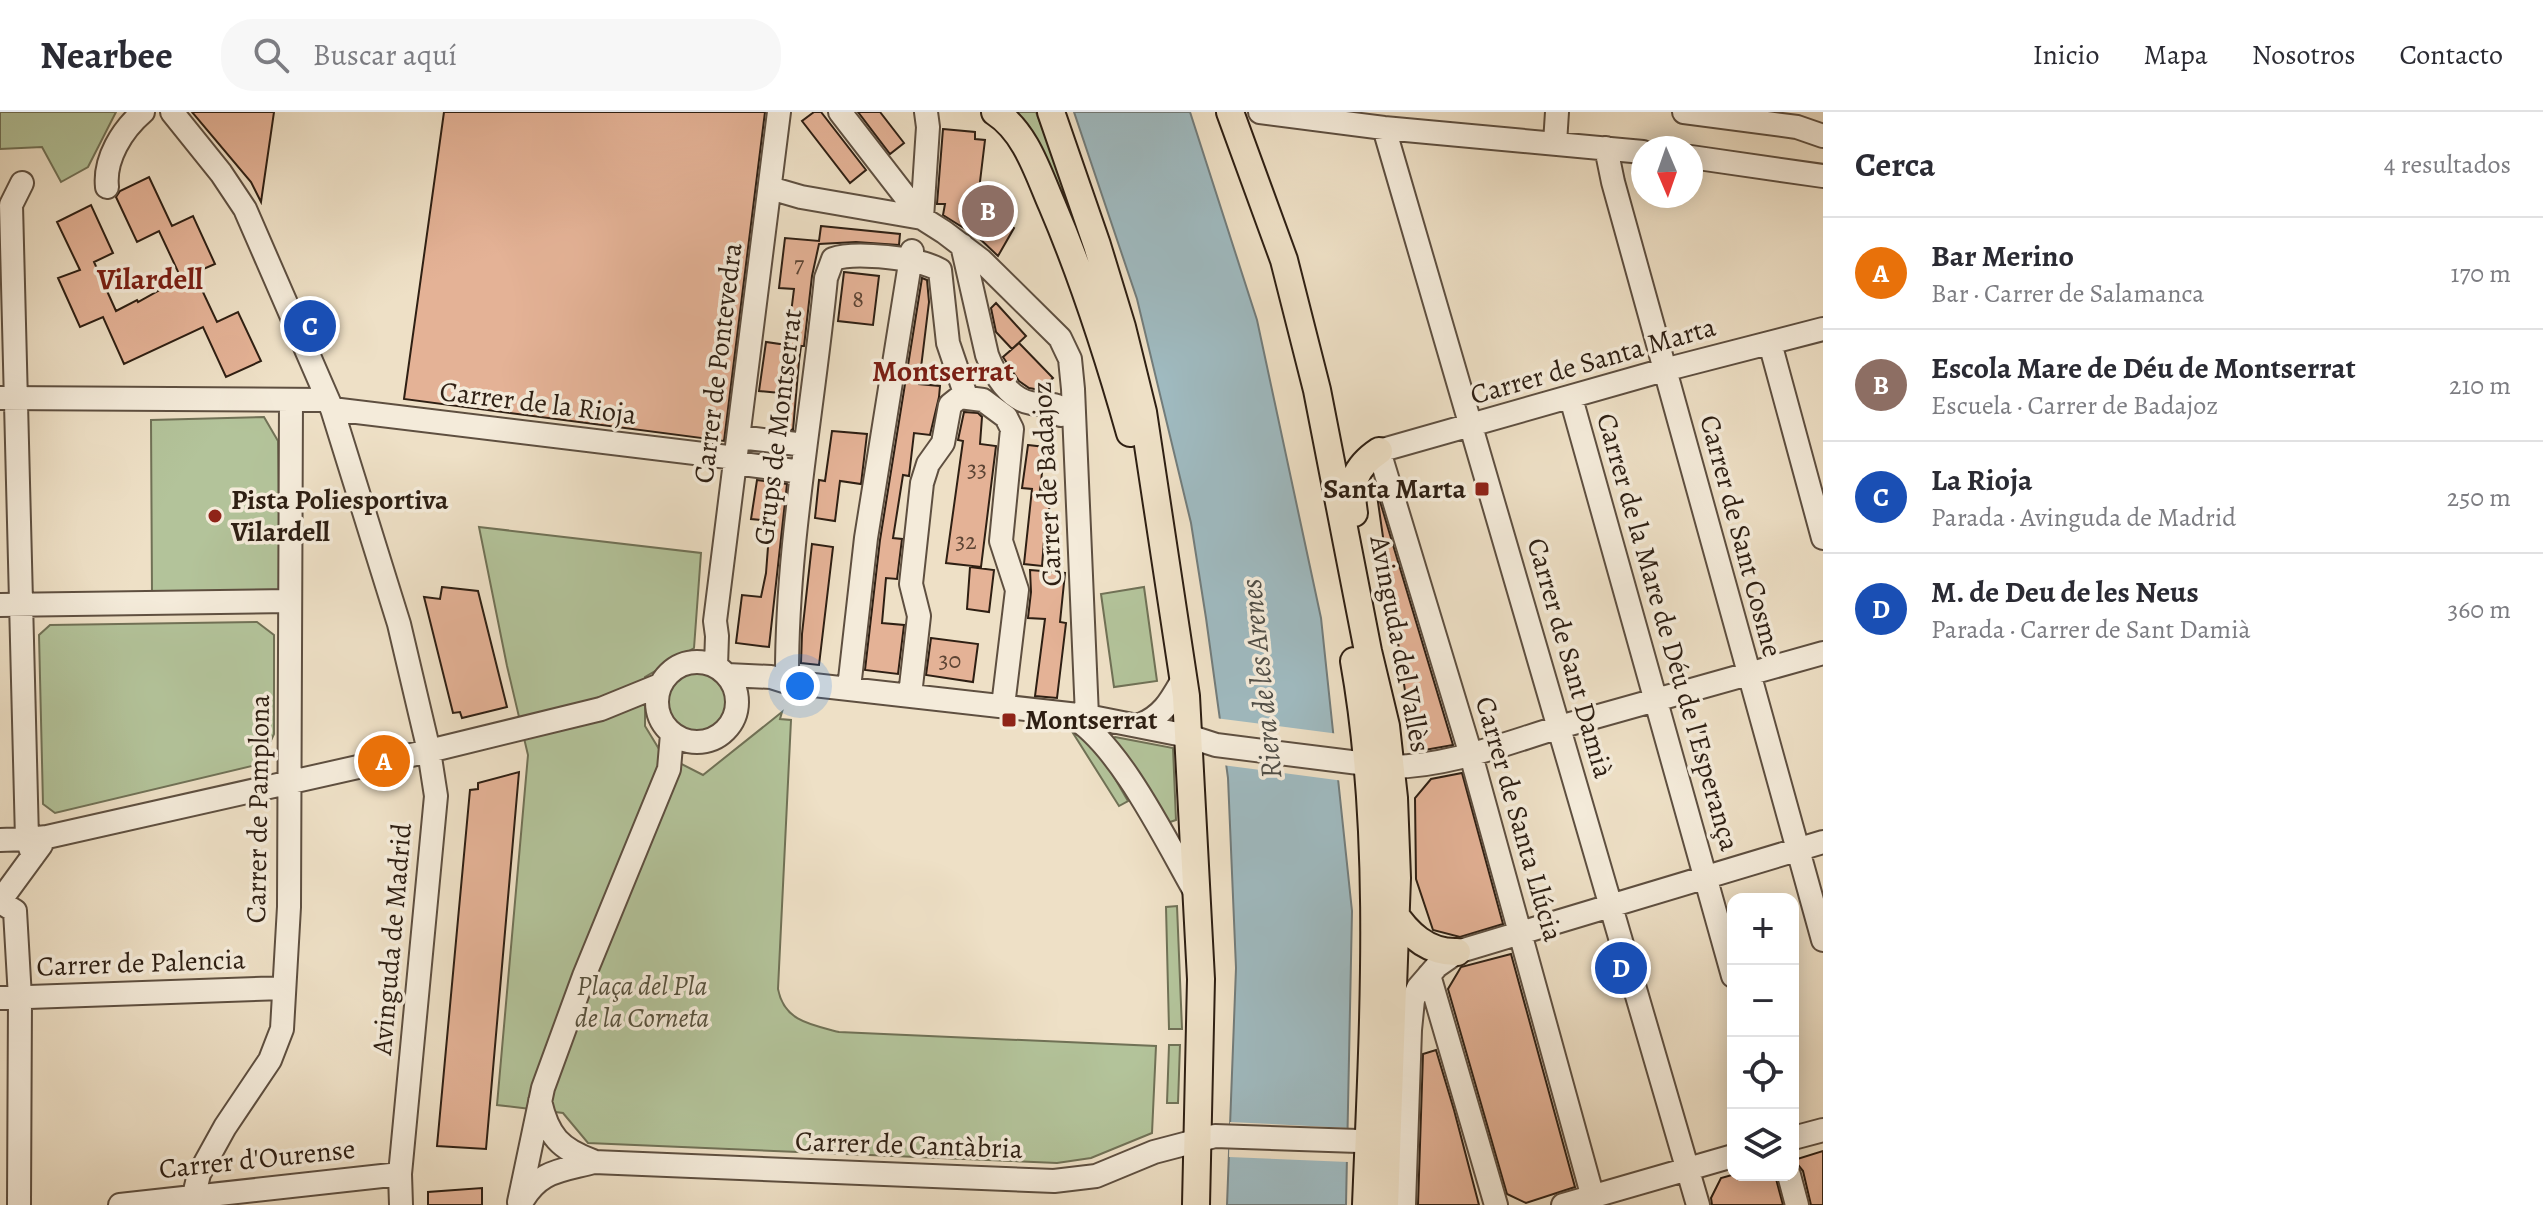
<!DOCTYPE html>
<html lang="es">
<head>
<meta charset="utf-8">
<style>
	body { margin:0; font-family:Alegreya,serif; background:#f7f7f7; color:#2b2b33 }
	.controls { position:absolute; right:24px; bottom:24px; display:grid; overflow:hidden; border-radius:16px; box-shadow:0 4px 20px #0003 }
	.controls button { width:72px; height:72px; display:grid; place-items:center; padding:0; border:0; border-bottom:2px solid #e1e1e2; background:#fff; color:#2b2b33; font:40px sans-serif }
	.compass { position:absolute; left:1631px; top:24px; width:72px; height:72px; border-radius:50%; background:#fff; box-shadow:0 4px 20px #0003; rotate:178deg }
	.you { position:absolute; left:800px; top:574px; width:28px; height:28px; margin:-20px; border:6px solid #fff; border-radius:50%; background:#1a73e8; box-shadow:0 0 0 12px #1a73e833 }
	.badge { display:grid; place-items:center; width:52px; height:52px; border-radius:50%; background:#0f766e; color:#fff; font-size:26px; font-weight:700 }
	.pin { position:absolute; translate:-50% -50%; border:4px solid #fff; box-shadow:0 2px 8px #0006 }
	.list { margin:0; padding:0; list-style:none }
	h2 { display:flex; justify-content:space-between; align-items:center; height:104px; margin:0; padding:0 32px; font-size:34px }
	h2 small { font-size:26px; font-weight:400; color:#7c7c81 }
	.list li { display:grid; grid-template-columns:52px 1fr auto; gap:24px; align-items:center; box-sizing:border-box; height:112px; padding:0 32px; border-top:2px solid #e1e1e2 }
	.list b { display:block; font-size:30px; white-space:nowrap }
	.list p { margin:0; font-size:26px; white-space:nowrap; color:#7c7c81 }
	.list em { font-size:26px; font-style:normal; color:#7c7c81 }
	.icon { flex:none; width:44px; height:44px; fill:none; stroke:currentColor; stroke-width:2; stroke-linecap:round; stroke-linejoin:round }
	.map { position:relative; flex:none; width:1823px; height:1093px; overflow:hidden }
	header { display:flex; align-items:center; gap:48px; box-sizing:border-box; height:112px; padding:0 40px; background:#fff; border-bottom:2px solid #e1e1e2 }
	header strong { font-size:38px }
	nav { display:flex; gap:44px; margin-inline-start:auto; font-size:28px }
	.search { width:560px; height:72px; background:#f7f7f7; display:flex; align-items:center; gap:20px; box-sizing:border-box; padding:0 28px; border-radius:32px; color:#7c7c81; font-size:30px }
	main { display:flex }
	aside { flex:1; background:#fff }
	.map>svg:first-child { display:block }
</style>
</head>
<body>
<header>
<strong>Nearbee</strong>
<div class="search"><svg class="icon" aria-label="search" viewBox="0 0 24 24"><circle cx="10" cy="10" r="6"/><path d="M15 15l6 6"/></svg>Buscar aquí</div>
<nav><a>Inicio</a><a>Mapa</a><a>Nosotros</a><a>Contacto</a></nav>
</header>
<main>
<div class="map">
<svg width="1823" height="1093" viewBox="0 0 1823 1093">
	<rect width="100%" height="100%" fill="#eee0c6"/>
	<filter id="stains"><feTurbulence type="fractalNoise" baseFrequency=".0025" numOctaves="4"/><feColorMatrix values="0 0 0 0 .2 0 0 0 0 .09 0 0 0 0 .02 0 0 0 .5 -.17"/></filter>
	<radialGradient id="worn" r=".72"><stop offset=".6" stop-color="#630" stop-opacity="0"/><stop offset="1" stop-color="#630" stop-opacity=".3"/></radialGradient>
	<!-- green -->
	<path fill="#b3c39a" stroke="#707156" stroke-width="2" d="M0 0H116L88 55 61 70 42 35 0 37Z
		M1010 0H1036L1053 42 1093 167Z
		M264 305 278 329 280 480 152 481 151 308Z
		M479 415 701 441 694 536 645 565V614L662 642 703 663 782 600 780 607 791 608 778 877C784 909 811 913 839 920L1156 934 1152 1021 1091 1046 1057 1051 588 1031 563 1001 497 993 528 643 507 554Z
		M1144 475 1157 569 1114 575 1101 482Z
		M257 510 274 523V622L260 652 55 701 43 692 39 523 50 513Z
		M662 590a33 33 0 1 1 66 0a33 33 0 1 1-66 0Z
		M1073 621 1093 629 1128 689 1119 694Z
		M1115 625 1173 636 1176 708 1164 712 1111 627Z
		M1177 794 1182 917H1169L1166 795Z
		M1169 933H1180L1178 991H1167Z"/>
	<!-- water -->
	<path fill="#9fbac0" stroke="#727c7b" stroke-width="2" d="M1074 0H1190L1257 208 1321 506 1352 799 1346 1093H1227L1236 856 1228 666 1206 506 1191 411 1137 187Z"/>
	<!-- pier -->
	<path fill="#eee0c6" d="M1215 606 1339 622 1344 669 1222 653Z
		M1230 1010 1349 1016 1348 1050 1229 1045Z"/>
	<!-- building -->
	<path fill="#e4b296" stroke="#2e1f13" stroke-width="2" d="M192 0H274L261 90 251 70Z
		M444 0H765L724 329 404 287Z
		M814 0H821L866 58 850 71 802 9Z
		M858 0H880L904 31 890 42Z
		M943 17 975 20V27L985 28 979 78 1001 91 994 104 1014 116 998 144 978 125 943 103 945 92H937Z
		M149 65 172 114 193 104 215 152 194 161 217 210 238 200 261 249 226 265 203 215 124 252 103 205 80 215 58 166 80 158 57 110 91 93 113 141 94 150 116 199 137 188 138 190 181 166 159 119 137 130 116 85 120 79Z
		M821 114 900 122 899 133 856 130 819 132 812 164 804 234H801L799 249 793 318 776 315 780 281 759 279 766 230 787 233 794 177 779 176 785 126 819 129Z
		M844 160 879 164 873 213 838 209Z
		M922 166 927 168 929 190 919 272 940 274 939 285 930 323 914 321 909 364 903 363 893 426 902 427 897 467 886 466 882 511 904 513 898 562 865 558 880 428Z
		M996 191 1026 224 1012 237 996 220 991 196Z
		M1019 231 1053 266 1040 278 1029 276 1019 269 1003 245Z
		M964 300 978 301 982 305 980 332 996 334 981 455 946 451 963 329 958 328Z
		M832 319 867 322 861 372 840 369 835 409 815 406 819 368 825 369Z
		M1028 333 1045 335 1040 378 1049 379 1047 391 1050 392 1048 404H1046L1042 454 1024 452 1032 377 1022 376Z
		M757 368 787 372 769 535 736 531 742 483 761 485 766 461 770 409 751 407Z
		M1376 376 1453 633 1419 639 1413 635Z
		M812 432 833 435 819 553 801 551 802 522Z
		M970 455 994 458 989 500 967 497Z
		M1030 458 1065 461 1060 510 1066 511 1057 586 1035 584 1045 507 1028 506 1031 480Z
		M442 475 478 479 507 595 462 606 460 600 453 601 424 485 440 487Z
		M931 526 978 532 973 570 926 563Z
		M519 660 486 1037 437 1034 470 678 478 677V671Z
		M1462 661 1503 812 1460 825 1433 818 1416 767 1415 686 1431 667Z
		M1511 842 1575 1075 1526 1091 1507 1082 1448 877 1461 855Z
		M1436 938 1454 998 1479 1093H1418L1423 942Z
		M1823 1039V1093H1811L1803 1059 1794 1048Z
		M1732 1063H1775L1783 1093H1712L1711 1086 1721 1066Z
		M482 1076V1093H428V1080Z"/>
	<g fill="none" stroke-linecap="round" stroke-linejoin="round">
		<!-- minor casing -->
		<g stroke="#5e4f40" stroke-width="26">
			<path id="minor" d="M172 0 221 61 245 97 332 297 399 512 429 639 436 684 400 1062 401 1093
				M840 0 922 106
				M1260 0 1384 16 1643 40
				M1684 0 1797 15 1823 24
				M1384 16 1698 1093
				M1555 31 1557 0
				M1606 36 1613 70 1823 828
				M1691 45 1823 64
				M107 75C104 47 122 18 143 0
				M770 76 801 85 922 106 944 120 981 148 1060 226 1070 247 1073 277 1087 604
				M922 106 928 15 926 0
				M962 133 987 243C994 262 1009 287 1031 291 1040 293 1048 291 1057 294L1061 303
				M1770 231 1823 426
				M0 286 328 288
				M1571 286 1733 864
				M332 297 736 346
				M739 325 805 333
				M735 351 802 360
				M0 493 290 489
				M657 590a40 40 0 1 1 80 0a40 40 0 1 1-80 0Z
				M716 554 717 524 715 509 779 0
				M727 563 771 565 787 570 1087 604 1188 624 1216 633 1391 655C1451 654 1506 631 1563 614 1650 590 1736 565 1823 541
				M787 570C786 434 813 300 826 166L833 147C855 139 919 146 940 158L948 231 966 284
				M849 576 866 426 912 139
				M910 583 919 504 911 472 922 371 928 352 943 331 950 293 960 285 983 288 1006 305 1012 317 1001 429 1017 478 1003 594
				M1071 604C1120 632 1168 733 1197 783
				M1140 613C1163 604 1171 588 1183 567
				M0 728 27 727 11 93 22 71
				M33 744 27 727 47 725 429 639 601 597 660 573
				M0 789 41 733
				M0 790 15 799 20 886 19 1093
				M1429 863 1496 1093
				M0 886 284 876
				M540 989C548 1024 560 1037 593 1049
				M1793 1026 1823 1018
				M1789 1063 1797 1093
				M519 1090 543 976 584 864 669 657 672 622
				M120 1093 400 1062
				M196 1093 194 1083 199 1062 225 1015 270 948 282 917 289 795 291 288
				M520 1093C538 1058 560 1059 594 1050L1054 1069 1096 1064 1154 1040 1215 1024 1358 1029
				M1404 1093 1410 918 1413 888 1418 876 1437 854 1457 840 1823 730
				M1563 1093 1733 1044
				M1595 1093 1471 643 1379 339 1664 258 1823 217"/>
		</g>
		<!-- major casing -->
		<g stroke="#2e1f13" stroke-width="30">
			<path id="major" d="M995 0C1026 20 1038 61 1052 93 1084 168 1108 243 1130 321
				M1051 0 1097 133 1122 215 1143 300 1186 584 1201 867 1196 1093
				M1230 0 1284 148 1317 278 1368 539 1386 614 1394 686 1397 766 1385 1093
				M1354 401C1349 372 1355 355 1379 339
				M1354 549C1385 723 1373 917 1366 1093
				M1392 798C1407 821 1427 841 1457 840"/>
		</g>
		<!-- minor -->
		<use href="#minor" stroke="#f4ebda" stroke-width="22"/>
		<!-- major -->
		<use href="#major" stroke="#eee0c6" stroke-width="26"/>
	</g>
	<!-- markers -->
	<g fill="#8f2418" stroke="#f4ebda" stroke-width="3">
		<rect x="1474" y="369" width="16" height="16" rx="4"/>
		<circle cx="215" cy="404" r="8"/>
		<rect x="1001" y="600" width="16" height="16" rx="4"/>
	</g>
	<g text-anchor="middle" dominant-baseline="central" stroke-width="7" stroke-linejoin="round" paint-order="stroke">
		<!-- number labels -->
		<g font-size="24" fill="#5c4434">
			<text x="799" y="152">7</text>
			<text x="858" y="187">8</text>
			<text x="977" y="357">33</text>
			<text x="966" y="429">32</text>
			<text x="950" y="548">30</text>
		</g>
		<!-- street labels -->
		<g font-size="28" fill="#2e1f13" stroke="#f4ebda">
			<text transform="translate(1593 249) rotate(-16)">Carrer de Santa Marta</text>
			<text transform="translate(718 251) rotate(-83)">Carrer de Pontevedra</text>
			<text transform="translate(538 291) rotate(7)">Carrer de la Rioja</text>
			<text transform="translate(778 315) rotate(-83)">Grups de Montserrat</text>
			<text transform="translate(1047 372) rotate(-93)">Carrer de Badajoz</text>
			<text transform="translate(1741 424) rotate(75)">Carrer de Sant Cosme</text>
			<text transform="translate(1668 520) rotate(74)">Carrer de la Mare de Déu de l'Esperança</text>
			<text transform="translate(1400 532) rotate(79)">Avinguda del Vallès</text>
			<text transform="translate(1570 546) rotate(74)">Carrer de Sant Damià</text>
			<text transform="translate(258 697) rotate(-89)">Carrer de Pamplona</text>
			<text transform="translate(1519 707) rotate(74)">Carrer de Santa Llúcia</text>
			<text transform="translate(392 827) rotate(-85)">Avinguda de Madrid</text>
			<text transform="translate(141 851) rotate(-2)">Carrer de Palencia</text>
			<text transform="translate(909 1033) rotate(2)">Carrer de Cantàbria</text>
			<text transform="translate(257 1047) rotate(-6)">Carrer d'Ourense</text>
		</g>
		<!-- poi labels -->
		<g font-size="28" font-weight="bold" fill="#2e1f13" stroke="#f4ebda" text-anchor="start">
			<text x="1466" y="377" text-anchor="end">Santa Marta</text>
			<text x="231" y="388">Pista Poliesportiva<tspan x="231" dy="32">Vilardell</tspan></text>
			<text x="1025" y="608">Montserrat</text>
		</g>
		<!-- park labels -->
		<g font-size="28" font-style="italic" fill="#56503c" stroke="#f4ebda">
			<text x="642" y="874">Plaça del Pla<tspan x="642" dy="32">de la Corneta</tspan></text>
		</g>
		<!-- neighbourhood labels -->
		<g font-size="30" font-weight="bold" fill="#7a1f14" stroke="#f4ebda">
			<text x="150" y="167">Vilardell</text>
			<text x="943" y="259">Montserrat</text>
		</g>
		<!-- water labels -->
		<g font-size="30" font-style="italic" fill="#504e47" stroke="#f4ebda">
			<text transform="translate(1261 567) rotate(-96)">Riera de les Arenes</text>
		</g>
	</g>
	<rect width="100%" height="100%" filter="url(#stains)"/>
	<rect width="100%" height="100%" fill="url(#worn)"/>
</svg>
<div class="controls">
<button>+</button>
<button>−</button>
<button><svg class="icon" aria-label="locate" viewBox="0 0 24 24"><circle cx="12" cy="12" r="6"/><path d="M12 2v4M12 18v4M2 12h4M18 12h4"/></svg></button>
<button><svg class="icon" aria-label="layers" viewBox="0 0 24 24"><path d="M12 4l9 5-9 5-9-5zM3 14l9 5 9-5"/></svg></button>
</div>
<svg class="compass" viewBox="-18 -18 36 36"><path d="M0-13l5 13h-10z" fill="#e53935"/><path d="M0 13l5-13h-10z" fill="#7c7c81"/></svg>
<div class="you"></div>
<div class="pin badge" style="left:384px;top:649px;background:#e8710a">A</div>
<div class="pin badge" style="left:988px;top:99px;background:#8d6e63">B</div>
<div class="pin badge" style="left:310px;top:214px;background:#1a4fb4">C</div>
<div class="pin badge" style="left:1621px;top:856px;background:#1a4fb4">D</div>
</div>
<aside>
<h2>Cerca<small>4 resultados</small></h2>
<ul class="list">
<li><span class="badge" style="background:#e8710a">A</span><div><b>Bar Merino</b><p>Bar · Carrer de Salamanca</p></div><em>170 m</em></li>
<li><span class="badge" style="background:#8d6e63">B</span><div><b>Escola Mare de Déu de Montserrat</b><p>Escuela · Carrer de Badajoz</p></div><em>210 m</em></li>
<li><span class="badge" style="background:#1a4fb4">C</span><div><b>La Rioja</b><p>Parada · Avinguda de Madrid</p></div><em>250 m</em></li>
<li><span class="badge" style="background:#1a4fb4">D</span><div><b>M. de Deu de les Neus</b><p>Parada · Carrer de Sant Damià</p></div><em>360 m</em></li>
</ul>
</aside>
</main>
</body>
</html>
